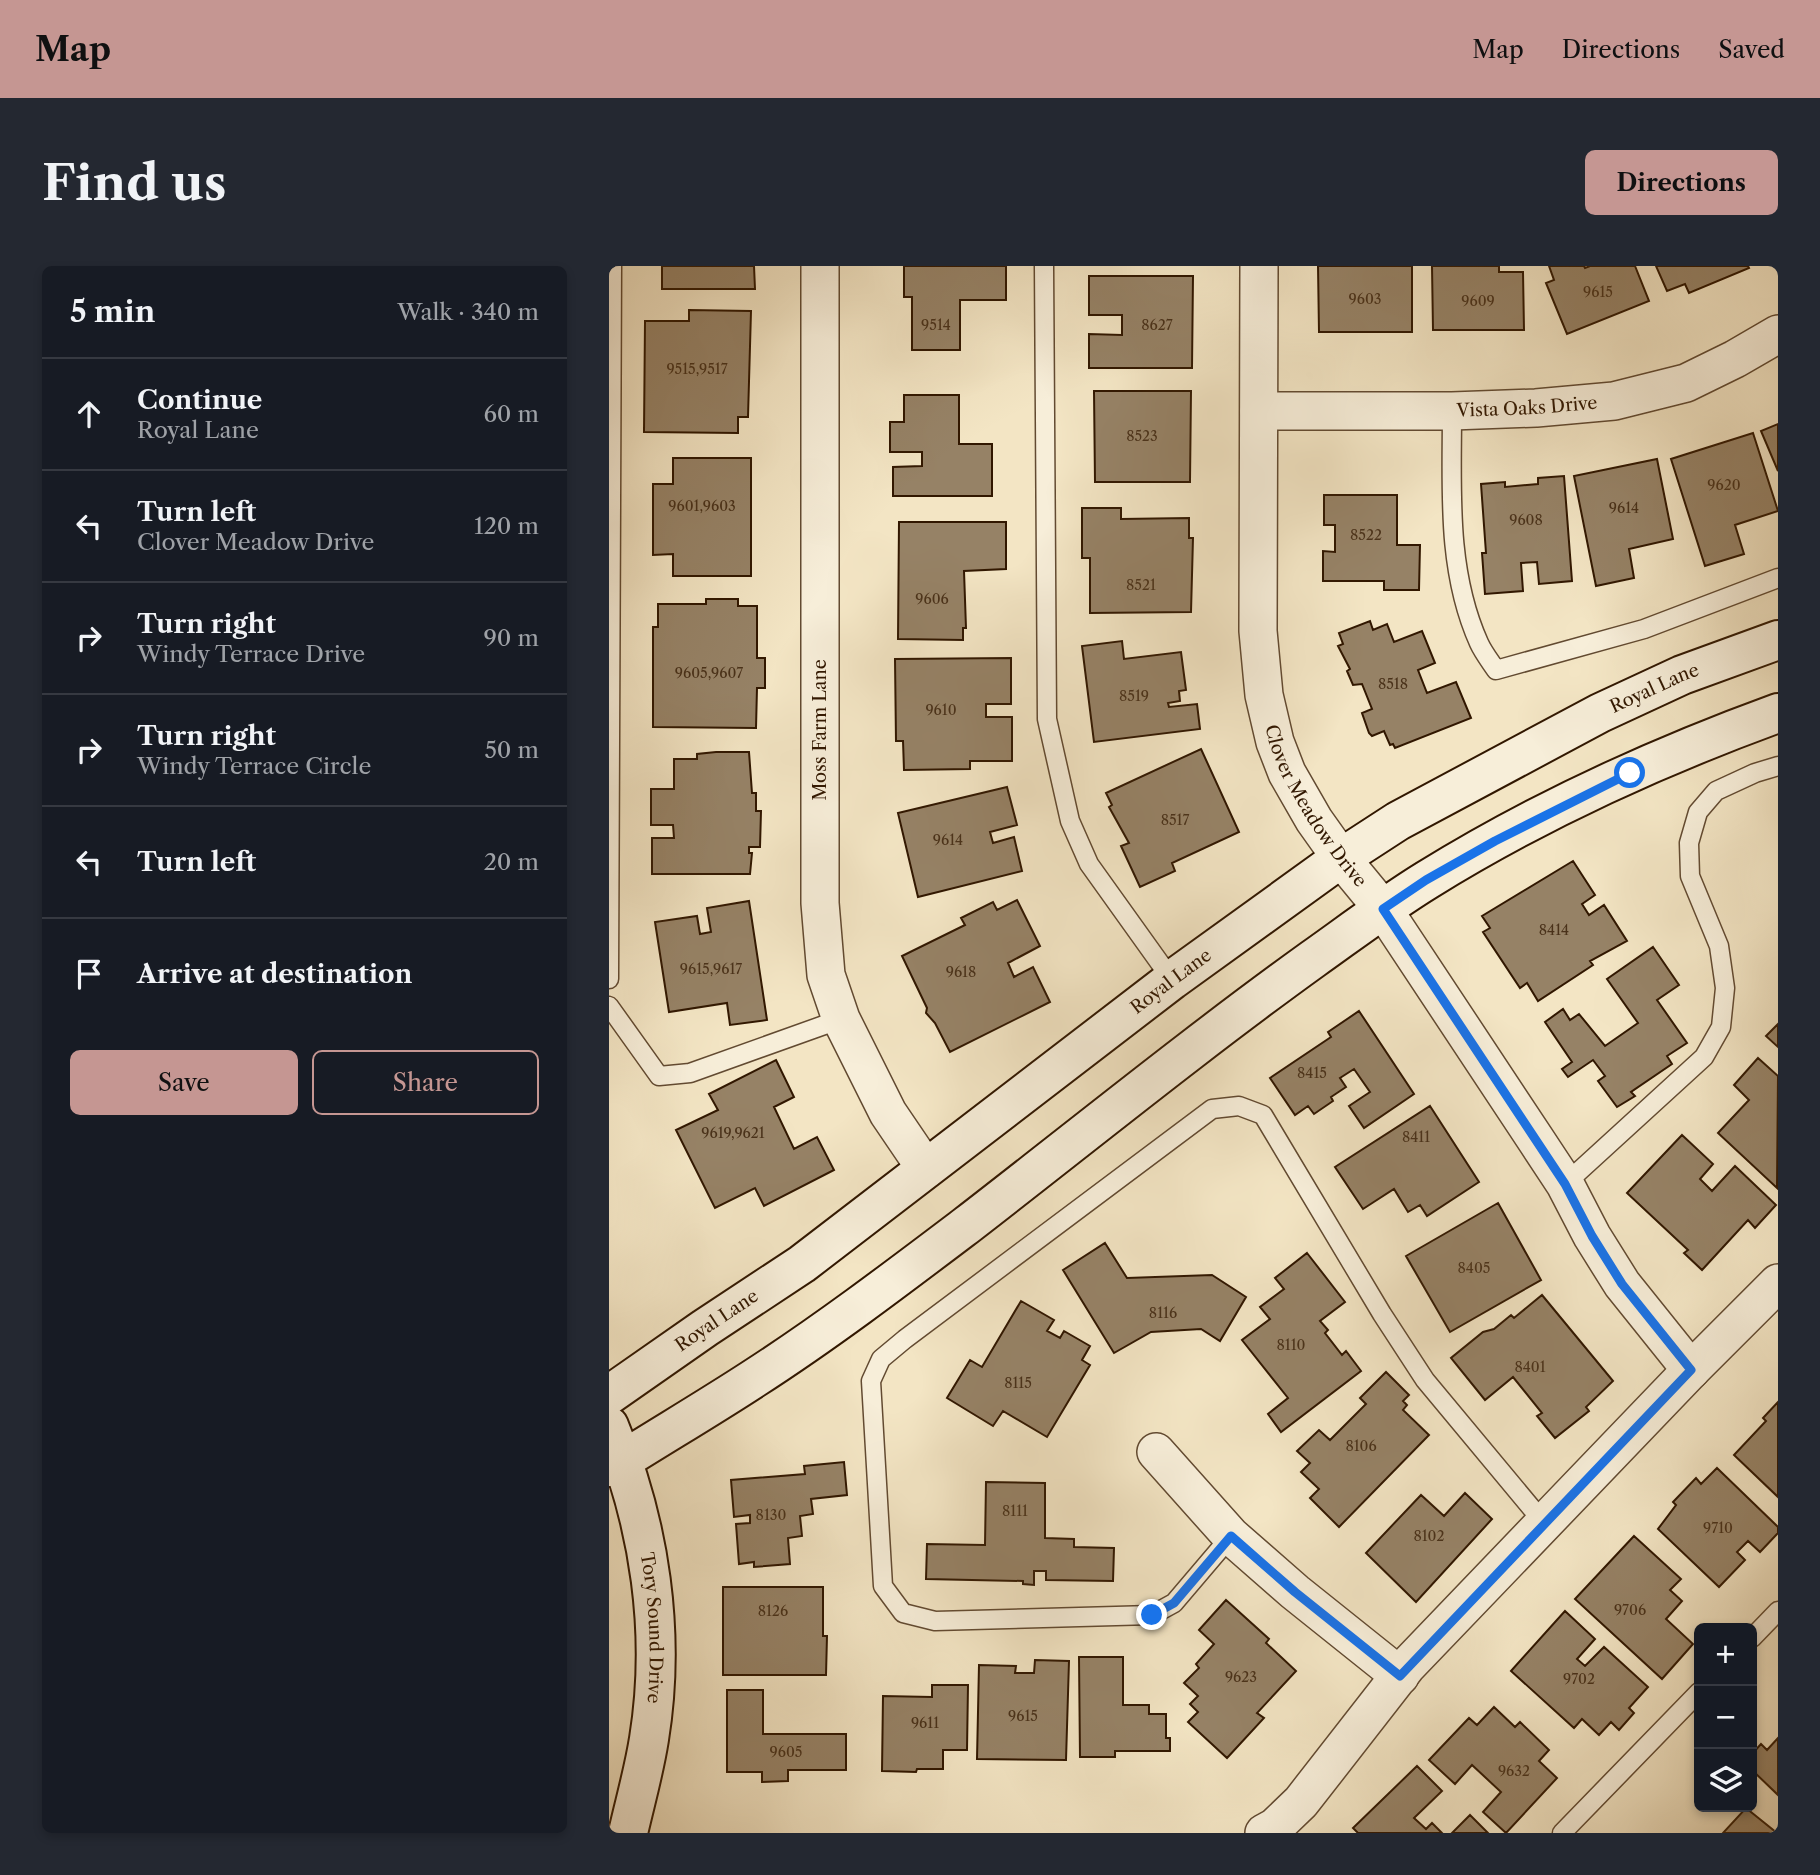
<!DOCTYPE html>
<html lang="en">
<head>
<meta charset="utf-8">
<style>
	body { margin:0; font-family:"Libre Caslon Text",serif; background:#242831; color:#f1f3f6 }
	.controls { position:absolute; right:21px; bottom:21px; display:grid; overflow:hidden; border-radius:10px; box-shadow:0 4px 10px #0003 }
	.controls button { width:63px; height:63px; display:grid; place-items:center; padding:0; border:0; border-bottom:2px solid #363941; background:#171b24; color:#f1f3f6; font:35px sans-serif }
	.stop { position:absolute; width:21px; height:21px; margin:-16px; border:5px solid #1a73e8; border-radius:50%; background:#fff }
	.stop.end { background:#1a73e8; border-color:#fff; box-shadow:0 2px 7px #0008 }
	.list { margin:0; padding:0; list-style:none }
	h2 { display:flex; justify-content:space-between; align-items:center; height:91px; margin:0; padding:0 28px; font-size:30px }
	h2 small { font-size:23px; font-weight:400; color:#9ea1a6 }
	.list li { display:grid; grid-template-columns:46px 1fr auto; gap:21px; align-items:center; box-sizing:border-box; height:112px; padding:0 28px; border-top:2px solid #363941 }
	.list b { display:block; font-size:26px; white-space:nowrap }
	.list p { margin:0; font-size:23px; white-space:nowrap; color:#9ea1a6 }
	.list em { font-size:23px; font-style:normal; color:#9ea1a6 }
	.actions { display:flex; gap:14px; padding:21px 28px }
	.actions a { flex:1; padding:16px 0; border:2px solid #c59692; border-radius:10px; text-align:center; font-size:24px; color:#c59692 }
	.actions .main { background:#c59692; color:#111 }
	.icon { flex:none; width:38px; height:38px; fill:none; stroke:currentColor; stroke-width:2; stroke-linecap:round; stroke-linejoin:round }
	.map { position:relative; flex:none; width:1169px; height:1567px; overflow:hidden; border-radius:10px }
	header { display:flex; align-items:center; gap:42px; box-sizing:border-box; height:98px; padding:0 35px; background:#c59692; color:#111 }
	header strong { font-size:33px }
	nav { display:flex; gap:38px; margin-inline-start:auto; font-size:24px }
	.intro { display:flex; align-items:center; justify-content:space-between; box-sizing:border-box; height:168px; padding:0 42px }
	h1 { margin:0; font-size:49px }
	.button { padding:18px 32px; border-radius:10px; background:#c59692; color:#111; font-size:24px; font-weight:700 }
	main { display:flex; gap:42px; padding:0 42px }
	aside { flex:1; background:#171b24; border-radius:10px; box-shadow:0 4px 10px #0003 }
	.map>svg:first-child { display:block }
</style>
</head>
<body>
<header>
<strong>Map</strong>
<nav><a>Map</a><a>Directions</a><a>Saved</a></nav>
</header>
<div class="intro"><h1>Find us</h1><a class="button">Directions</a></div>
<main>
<aside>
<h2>5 min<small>Walk · 340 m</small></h2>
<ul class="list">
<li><svg class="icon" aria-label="ahead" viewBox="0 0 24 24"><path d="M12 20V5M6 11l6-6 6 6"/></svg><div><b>Continue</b><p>Royal Lane</p></div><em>60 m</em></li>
<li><svg class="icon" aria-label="left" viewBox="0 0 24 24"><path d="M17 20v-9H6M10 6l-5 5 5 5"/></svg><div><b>Turn left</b><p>Clover Meadow Drive</p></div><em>120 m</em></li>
<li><svg class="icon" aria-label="right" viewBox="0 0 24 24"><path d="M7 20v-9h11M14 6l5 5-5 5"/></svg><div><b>Turn right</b><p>Windy Terrace Drive</p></div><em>90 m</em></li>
<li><svg class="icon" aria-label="right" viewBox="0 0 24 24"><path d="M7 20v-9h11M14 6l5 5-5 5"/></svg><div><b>Turn right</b><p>Windy Terrace Circle</p></div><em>50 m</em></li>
<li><svg class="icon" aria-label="left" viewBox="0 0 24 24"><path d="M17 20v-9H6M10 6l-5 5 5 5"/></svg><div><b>Turn left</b></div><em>20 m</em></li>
<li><svg class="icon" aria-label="arrive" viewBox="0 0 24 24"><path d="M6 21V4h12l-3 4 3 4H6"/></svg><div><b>Arrive at destination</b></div></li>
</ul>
<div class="actions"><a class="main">Save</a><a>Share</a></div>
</aside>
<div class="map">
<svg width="1169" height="1567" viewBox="0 0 1169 1567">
	<rect width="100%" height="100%" fill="#f3e5c4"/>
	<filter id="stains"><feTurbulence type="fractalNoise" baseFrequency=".00286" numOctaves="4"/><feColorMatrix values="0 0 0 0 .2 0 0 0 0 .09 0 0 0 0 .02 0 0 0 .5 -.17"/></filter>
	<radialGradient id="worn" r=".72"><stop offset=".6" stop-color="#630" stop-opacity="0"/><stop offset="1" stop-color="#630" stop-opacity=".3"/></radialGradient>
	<!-- building -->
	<path fill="#968266" stroke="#311700" stroke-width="2" d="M53 0H145L146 23H53Z
		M295 0H397V34H351V84H303V31H295Z
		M709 0H803V66H710Z
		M823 0H890V6H914L915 64H824Z
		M940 0H975L976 2 981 0H1026L1040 35 958 68 937 17 945 14Z
		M1047 0H1139L1140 2 1080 27 1076 18 1058 25Z
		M480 10H584L583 102H480V68L513 69V49H480Z
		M80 44 142 45 139 151H129V167L35 166 36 55H80Z
		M485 125H582L581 216H486Z
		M295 129H350V178H383V230H284V201L313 200V186H281V156H295Z
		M1169 158V205L1152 165Z
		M1144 167 1169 245 1126 259 1135 288 1096 300 1062 193Z
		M64 192H142V310H64V288L44 289V218H64Z
		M1048 193 1064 273 1020 283 1025 312 987 320 965 210Z
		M955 210 963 315 930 318 928 296 912 297 914 325 876 328 873 287H877L872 218 896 216V221L929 218V212Z
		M715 229H788V279H811L810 324H775V315H714V285L726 286V259H715Z
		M473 242H512V253L580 252V272H584L582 346 481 347V292H473Z
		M290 256H397V303L355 305 357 362H354V374L289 373Z
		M97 333H129V340H148V392H156V422H148L147 462 44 461V361H49V338H97Z
		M761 355 764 364 778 358 785 376 813 365 826 397 809 404 818 427 847 416 862 452 786 482 784 478 781 479 775 465 763 470 760 467 753 447 763 443 753 418 744 419 738 405 741 403 729 380 734 378 730 367Z
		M513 375 515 393 572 386 577 424 570 425 571 435 559 437 560 441 588 438 591 463 485 476 473 380Z
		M402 392V438H377V451H403V495H361V503L295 504 294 475H287L286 393Z
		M592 483 630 566 563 597 566 605 531 621 512 580 520 577 500 541 503 539 497 527Z
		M107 486H140L143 527H147V545H152L151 581H140V587H143L141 608H43V572H65L64 559H42V523H65V493H88V488Z
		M398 521 408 559 381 566 384 577 405 571 413 605 309 631 289 547Z
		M964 595 986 629 973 638 980 649 995 639 1018 675 981 695 984 699 929 735 918 717 911 722 874 666 881 662 873 650Z
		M408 634 431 680 399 697 405 711 424 701 441 736 341 786 326 757 317 747 318 742 293 690 356 659 352 652 384 636 388 644Z
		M140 635 158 754 121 759 118 737 60 746 46 656 88 650 91 668 102 666 98 642Z
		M1044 681 1070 719 1048 734 1078 777 1058 790 1063 798 1022 826 1026 830 1008 841 989 815 996 810 984 794 959 811 953 803 963 796 936 756 954 743 961 754 970 748 996 780 1029 757 998 713Z
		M750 745 805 828 755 862 740 840 761 826 745 803 731 812 737 821 722 831 724 835 705 848 699 840 686 849 661 812 722 771 719 766Z
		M1169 758V781L1157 770Z
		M1149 792 1169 810 1168 922 1109 867 1140 834 1125 819Z
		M167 794 185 831 165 841 185 883 208 871 225 904 155 940 146 922 106 942 67 864 109 844 100 828Z
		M821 840 870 916 818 950 811 939 799 946 785 923 754 943 726 901Z
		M1073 869 1104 898 1091 913 1103 925 1126 900 1167 939 1146 962 1139 954 1093 1004 1075 987 1079 984 1018 927Z
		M889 937 932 1014 841 1066 797 990Z
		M496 977 518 1012 603 1009 637 1031 611 1075 592 1063 542 1066 505 1087 454 1004Z
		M698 987 736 1036 711 1055 719 1064 716 1067 733 1089 737 1085 752 1105 672 1166 659 1148 679 1132 633 1074 661 1053 651 1041 675 1023 666 1012Z
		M933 1029 1004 1115 977 1141 980 1145 946 1172 928 1150 933 1147 904 1111 876 1134 842 1092 874 1066 885 1063 902 1049 905 1052Z
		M412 1035 445 1054 438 1065 451 1072 455 1065 481 1080 473 1094 481 1099 438 1171 394 1145 384 1160 338 1132 361 1094 373 1101Z
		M777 1106 800 1129 794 1135 798 1139 794 1144 820 1169 730 1261 701 1232 710 1223 692 1206 701 1197 688 1185 710 1164 721 1174 757 1138 751 1132Z
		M1169 1136V1231L1125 1189 1157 1155 1154 1152Z
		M235 1196 238 1229 202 1233 204 1248 191 1250 193 1270 179 1272 181 1298 145 1301V1296L130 1298 127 1258 141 1257V1249L125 1251 122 1214 196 1208 195 1200Z
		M1108 1202 1169 1261V1267L1151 1286 1139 1275 1128 1286 1136 1294 1110 1321 1049 1263 1067 1239 1064 1236 1087 1212 1092 1218Z
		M377 1216 436 1217V1272L465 1273V1281L505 1282 504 1315 437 1314V1305H425V1319L414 1318V1315L317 1313 318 1278 376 1279Z
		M856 1227 883 1253 807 1336 757 1287 812 1229 835 1250Z
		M1025 1270 1072 1313 1061 1324 1073 1335 1057 1353 1084 1378 1053 1413 966 1333Z
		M114 1321H214V1370H218L217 1409H114Z
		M617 1334 660 1373 657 1377 687 1405 648 1447 655 1452 618 1492 579 1456 589 1446 581 1438 589 1430 575 1417 590 1402 587 1398 605 1378 590 1364Z
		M956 1345 986 1373 968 1393 976 1400 995 1381 1039 1421 1020 1442 1025 1447 1010 1464 1002 1456 990 1469 973 1453 965 1462 902 1405Z
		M470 1391H514V1439H540V1448H557V1472H561V1485H506V1491H471Z
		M426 1394 460 1395 457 1494 368 1493 370 1399 407 1400 406 1407H425Z
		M323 1419H359L358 1484H334V1503H308L307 1506 273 1505 274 1430 323 1431Z
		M118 1424H154V1468H237V1504H179V1515L153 1516V1506H118Z
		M885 1441 906 1461 911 1456 940 1484 930 1495 948 1512 897 1567 874 1546 892 1526 863 1499 846 1518 820 1494 860 1452 868 1459Z
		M1169 1472V1529L1143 1504V1488L1152 1478 1158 1484Z
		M808 1500 833 1525 805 1552 817 1563 823 1557 833 1567H749L744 1562Z
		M1137 1542 1168 1567H1114Z
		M861 1549 879 1567H843Z"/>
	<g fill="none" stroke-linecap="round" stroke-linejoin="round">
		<!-- lane casing -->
		<g stroke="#624a31" stroke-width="21">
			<path id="lane" d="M435 0 438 453 461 555 480 598 563 714
				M843 145C843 222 837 304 870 377 874 386 881 395 887 404L1035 363 1169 312
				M0 713 3 0
				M0 740 50 810 81 807 232 753
				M956 918 1095 791 1112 761 1116 722 1110 680 1081 610 1080 577 1089 546 1107 525 1146 507 1169 500
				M622 1270 565 1337 543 1349 326 1355 294 1347 274 1320 262 1115 272 1093 296 1073 603 843 630 840 654 849 773 1048 816 1114 935 1257
				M1143 1372 1169 1345
				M953 1567 1090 1426"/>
		</g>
		<!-- street casing -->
		<g stroke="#624a31" stroke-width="40">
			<g id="street">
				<path d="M211 0V637L217 709 232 753 279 847 317 903"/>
				<path id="s1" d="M650 0 649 365 655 429 666 476 678 507 705 554 732 592 774 643 927 874 956 918 983 970 1013 1018 1082 1104"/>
				<path id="s2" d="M650 145H843L927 142 1005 135 1077 117 1126 93 1169 68"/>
				<path d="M547 1186 622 1270 686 1326 791 1410"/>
				<path d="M655 1567 666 1561 692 1536 798 1400 1082 1104 1169 1017"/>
			</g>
		</g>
		<!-- secondary casing -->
		<g stroke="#311700" stroke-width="42">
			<g id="secondary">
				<path id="s3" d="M0 1129 96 1062 193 998 563 714 732 592 789 555 991 447 1073 409 1169 374"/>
				<path id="s4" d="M0 1160C41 1258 57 1368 40 1473 35 1505 26 1536 19 1567"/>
				<path d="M0 1201 14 1194C57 1167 101 1141 144 1113 217 1066 288 1012 358 959 473 870 586 778 704 693 742 666 779 638 818 614 928 546 1048 491 1169 447"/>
			</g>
		</g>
		<!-- lane -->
		<use href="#lane" stroke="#f7eed9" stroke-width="18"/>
		<!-- street -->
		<use href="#street" stroke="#f7eed9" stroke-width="37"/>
		<!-- secondary -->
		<use href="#secondary" stroke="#f7eed9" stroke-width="38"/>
	</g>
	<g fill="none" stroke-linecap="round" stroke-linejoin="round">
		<!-- route -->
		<path stroke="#1a73e8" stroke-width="9" d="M543 1349 565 1337 622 1270 686 1326 791 1410 1082 1104 1013 1018 983 970 956 918 774 643 817 614 886 575 1021 507"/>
	</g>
	<g text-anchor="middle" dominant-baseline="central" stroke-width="6" stroke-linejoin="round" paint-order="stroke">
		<!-- number labels -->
		<g font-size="14" fill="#4a321a">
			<text x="989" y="26">9615</text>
			<text x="756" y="33">9603</text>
			<text x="869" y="35">9609</text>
			<text x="327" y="59">9514</text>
			<text x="548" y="59">8627</text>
			<text x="88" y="103">9515,9517</text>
			<text x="533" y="170">8523</text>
			<text x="1115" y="219">9620</text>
			<text x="93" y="240">9601,9603</text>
			<text x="1015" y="242">9614</text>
			<text x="917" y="254">9608</text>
			<text x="757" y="269">8522</text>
			<text x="532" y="319">8521</text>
			<text x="323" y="333">9606</text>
			<text x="100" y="407">9605,9607</text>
			<text x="784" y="418">8518</text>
			<text x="525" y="430">8519</text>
			<text x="332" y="444">9610</text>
			<text x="566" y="554">8517</text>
			<text x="339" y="574">9614</text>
			<text x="945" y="664">8414</text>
			<text x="102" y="703">9615,9617</text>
			<text x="352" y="706">9618</text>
			<text x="703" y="807">8415</text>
			<text x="124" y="867">9619,9621</text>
			<text x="807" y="871">8411</text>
			<text x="865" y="1002">8405</text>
			<text x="554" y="1047">8116</text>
			<text x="682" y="1079">8110</text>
			<text x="921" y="1101">8401</text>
			<text x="409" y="1117">8115</text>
			<text x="752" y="1180">8106</text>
			<text x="406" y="1245">8111</text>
			<text x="162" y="1249">8130</text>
			<text x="1109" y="1262">9710</text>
			<text x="820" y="1270">8102</text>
			<text x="1021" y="1344">9706</text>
			<text x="164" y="1345">8126</text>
			<text x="632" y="1411">9623</text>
			<text x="970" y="1413">9702</text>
			<text x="414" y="1450">9615</text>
			<text x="316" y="1457">9611</text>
			<text x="177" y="1486">9605</text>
			<text x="905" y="1505">9632</text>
		</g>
		<!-- street labels -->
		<g font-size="18" fill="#311700" stroke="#f7eed9">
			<text stroke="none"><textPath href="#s2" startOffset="268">Vista Oaks Drive</textPath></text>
			<text stroke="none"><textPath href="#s3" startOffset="1265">Royal Lane</textPath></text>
			<text transform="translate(211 464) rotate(-90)">Moss Farm Lane</text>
			<text stroke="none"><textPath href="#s1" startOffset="553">Clover Meadow Drive</textPath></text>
			<text stroke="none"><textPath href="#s3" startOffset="698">Royal Lane</textPath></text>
			<text stroke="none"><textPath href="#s3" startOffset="131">Royal Lane</textPath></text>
			<text stroke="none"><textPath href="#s4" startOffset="208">Tory Sound Drive</textPath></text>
		</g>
	</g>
	<rect width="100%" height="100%" filter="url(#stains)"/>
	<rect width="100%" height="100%" fill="url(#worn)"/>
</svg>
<div class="controls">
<button>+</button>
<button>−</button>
<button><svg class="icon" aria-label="layers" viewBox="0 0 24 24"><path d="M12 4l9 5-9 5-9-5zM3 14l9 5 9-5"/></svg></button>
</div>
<div class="stop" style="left:1021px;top:507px"></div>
<div class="stop end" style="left:543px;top:1349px"></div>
</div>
</main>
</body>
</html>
